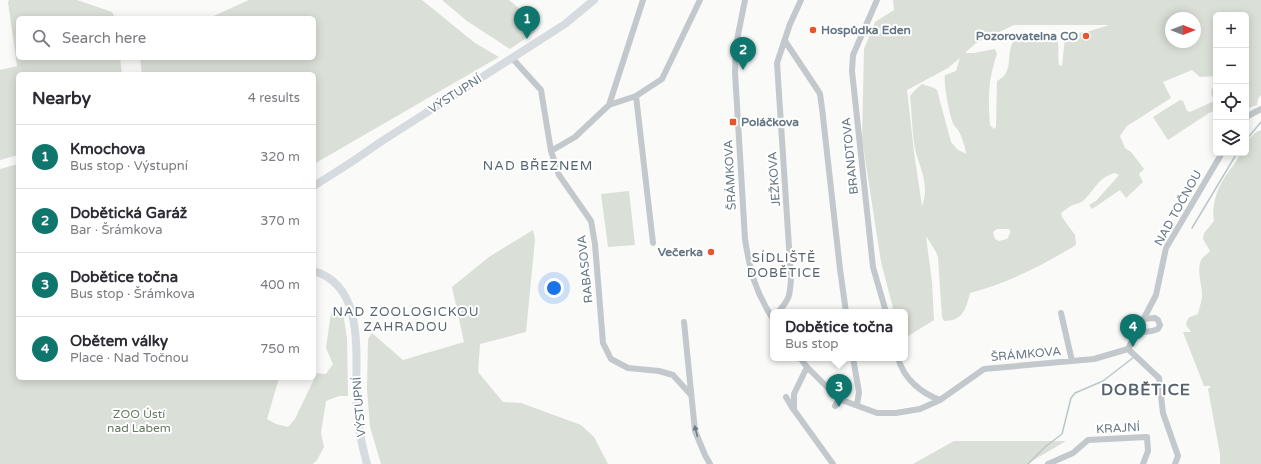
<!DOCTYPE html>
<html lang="en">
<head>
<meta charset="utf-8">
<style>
	body { margin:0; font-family:"Varela Round",sans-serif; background:#f7f7f7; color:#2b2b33 }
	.controls { position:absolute; right:12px; top:12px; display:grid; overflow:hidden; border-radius:6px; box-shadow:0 2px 10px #0003 }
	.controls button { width:36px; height:36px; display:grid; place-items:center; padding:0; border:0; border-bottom:1px solid #e1e1e2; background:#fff; color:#2b2b33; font:20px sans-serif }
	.compass { position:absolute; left:1165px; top:12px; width:36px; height:36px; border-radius:50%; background:#fff; box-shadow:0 2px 10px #0003; rotate:90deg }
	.you { position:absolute; left:554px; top:288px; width:14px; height:14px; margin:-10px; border:3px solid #fff; border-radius:50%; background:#1a73e8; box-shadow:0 0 0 6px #1a73e833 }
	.badge { display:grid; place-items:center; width:26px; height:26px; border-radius:50%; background:#0f766e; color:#fff; font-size:13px; font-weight:700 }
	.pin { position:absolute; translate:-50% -33px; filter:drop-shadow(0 1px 2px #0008) }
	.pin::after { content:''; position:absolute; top:21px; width:14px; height:12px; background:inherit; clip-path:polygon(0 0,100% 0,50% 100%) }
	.popup { position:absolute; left:770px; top:309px; width:138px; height:52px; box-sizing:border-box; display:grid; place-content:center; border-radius:6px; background:#fff; filter:drop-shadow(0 1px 3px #0005); font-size:13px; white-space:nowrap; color:#7c7c81 }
	.popup b { font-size:15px; color:#2b2b33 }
	.popup::after { content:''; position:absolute; left:50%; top:100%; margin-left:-8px; border:8px solid transparent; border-top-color:#fff }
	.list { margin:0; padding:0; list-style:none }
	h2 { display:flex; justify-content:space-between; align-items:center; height:52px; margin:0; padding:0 16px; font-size:17px }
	h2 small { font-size:13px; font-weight:400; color:#7c7c81 }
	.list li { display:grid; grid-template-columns:26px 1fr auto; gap:12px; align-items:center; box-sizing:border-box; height:64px; padding:0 16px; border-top:1px solid #e1e1e2 }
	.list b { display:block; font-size:15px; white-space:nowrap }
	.list p { margin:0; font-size:13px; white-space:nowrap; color:#7c7c81 }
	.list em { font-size:13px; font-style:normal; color:#7c7c81 }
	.icon { flex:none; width:22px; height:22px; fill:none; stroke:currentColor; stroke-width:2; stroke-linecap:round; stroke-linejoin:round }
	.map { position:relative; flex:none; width:1261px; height:464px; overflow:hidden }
	.search { position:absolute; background:#fff; box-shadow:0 2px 10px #0003; left:16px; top:16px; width:300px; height:44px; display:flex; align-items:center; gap:10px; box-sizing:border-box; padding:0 14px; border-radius:6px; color:#7c7c81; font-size:15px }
	.panel { position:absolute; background:#fff; box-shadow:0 2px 10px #0003; left:16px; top:72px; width:300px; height:308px; border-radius:6px }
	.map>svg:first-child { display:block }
</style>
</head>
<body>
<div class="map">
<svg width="1261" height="464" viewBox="0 0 1261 464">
	<rect width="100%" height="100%" fill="#fafaf8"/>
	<!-- green -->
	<path fill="#dadfd7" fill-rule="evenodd" d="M9 0H77L112 12 115 18H18V58H120L122 74H18V155L0 160V70L17 66 8 2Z
		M249 0H422L475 43 499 57 314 164V74H142L140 58H314V18H209Z
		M442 0H509C518 7 532 20 535 32L510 49 467 21Z
		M893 0H1261V95L1258 99 1257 105C1252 107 1249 106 1246 113V15H1216V76L1200 77 1192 70 1163 82 1171 98 1127 126 1120 136 1125 148 1131 152 1144 169 1139 174 1143 182 1126 198 1120 190 1092 209 1089 205 1096 201 1119 175 1115 173C1098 177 1095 190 1083 201 1079 204 1073 204 1069 207 1066 209 1064 211 1061 213L1062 217 1075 235 1076 245C1043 265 1008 283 970 293 966 309 963 321 944 321L942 317 938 257 936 252 926 236 932 282 934 320 905 338V312H894L881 262 862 139 864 49 875 22 894 10ZM1171 18H1195V42H1171ZM1014 25H1109L1090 31 1067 35 1065 38 1062 66 1059 65C1058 59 1059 41 1057 38 1052 30 1020 33 1014 40 1005 53 1015 73 997 81L996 127 994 129 990 125C988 98 988 80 997 54L995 49 974 53H965L976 43ZM960 58 956 71 945 75C943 83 950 118 954 125 955 127 957 128 958 130 961 134 966 149 966 154L957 149 951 142 937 90 934 88 922 84 915 90 910 96C912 113 912 132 915 149 920 169 930 185 922 206L914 152 907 90 948 68ZM997 229H1008L1010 230V233L1007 239 999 241 995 239 993 232Z
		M1216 85V110L1209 113 1168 140 1153 117 1180 100 1183 101 1187 111 1190 112 1212 102 1214 101 1211 94 1212 88Z
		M1261 130V464H1220V454L1208 389 1211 386H1204L1183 332H1191L1186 325C1187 316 1191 317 1198 314 1199 309 1201 303 1202 298 1203 286 1196 273 1201 260 1203 256 1207 255 1210 251L1203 239 1204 233 1214 221C1211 203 1218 186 1229 171 1233 166 1238 160 1240 153H1246V142L1256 132Z
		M18 164V378H279L267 419 276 424 288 427 295 419 317 373 326 374 333 364 326 348 331 313 342 306 347 338 348 396H339L326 401 321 433 324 447 317 460 313 464H0V169Z
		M629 191 635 245 608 247 601 194Z
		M533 230 535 240 526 332 480 344 478 372 503 402 521 403 581 425 594 437 608 464H381L370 427 367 389 368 339 372 333 403 360 464 342 452 287 489 257Z
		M954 441H1066L1027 464H913Z"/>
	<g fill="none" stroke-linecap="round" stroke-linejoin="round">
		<!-- stream -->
		<path stroke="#bbc7cb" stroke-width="1.5" d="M1246 140 1261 122
			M1192 228 1237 153
			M1028 464 1045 447 1062 434 1071 398 1075 393 1103 381 1134 357"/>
		<!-- street -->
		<path stroke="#c3c8cc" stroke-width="6" d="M745 0 736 45 735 72 745 239C750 271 755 291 773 319
			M877 0 853 55 852 71 873 267 886 312
			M785 41 817 89 820 94 822 108 840 269 846 312
			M512 58 541 90 551 151 559 175 591 221 595 244 603 343 611 359 628 368 659 371 673 375 691 395
			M636 96 662 79 700 0
			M609 105 636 96 653 243
			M1246 117 1261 109
			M551 151 575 137 609 105 643 0
			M778 312C790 299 790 295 791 278L777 63 790 24 801 0
			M1061 313 1072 361
			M684 322 695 431 705 455 710 464
			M1136 333 1152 331 1158 329 1160 325 1158 320 1155 318 1143 319
			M1128 349 1156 295 1166 248 1222 153
			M1128 349 1159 378 1163 413 1178 456 1175 464
			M800 358 807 367 839 399 877 413H896L920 409 940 400 984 369 1094 359 1128 349
			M853 358 859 392 857 405
			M898 358C904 379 921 393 940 400
			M807 367 794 394V410L833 464
			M786 397 793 409
			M835 406 839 399
			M1048 464 1073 453 1088 440 1147 437 1148 451 1143 464"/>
		<!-- secondary -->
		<path stroke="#d6dbdf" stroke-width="8" d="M314 186 353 161 382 141 565 24 594 0
			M314 271C370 288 353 366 357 410 358 428 362 446 367 464"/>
	</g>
	<!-- one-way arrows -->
	<defs><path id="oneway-solid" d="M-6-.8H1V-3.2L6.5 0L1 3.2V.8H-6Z"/></defs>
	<use fill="#6a7a87" href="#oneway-solid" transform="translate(696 431) rotate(-104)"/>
	<!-- markers -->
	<g fill="#e4572e" stroke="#fff" stroke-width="1.5">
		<circle cx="813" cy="30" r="4"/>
		<circle cx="1086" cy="36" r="4"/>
		<rect x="729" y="118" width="8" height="8" rx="2"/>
		<circle cx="711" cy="252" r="4"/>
	</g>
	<g text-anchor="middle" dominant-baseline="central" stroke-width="4" stroke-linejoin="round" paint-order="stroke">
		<!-- poi labels -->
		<g font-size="12" font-weight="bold" fill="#657683" stroke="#fff" text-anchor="start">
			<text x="821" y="30">Hospůdka Eden</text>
			<text x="1078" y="36" text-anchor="end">Pozorovatelna CO</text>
			<text x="741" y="122">Poláčkova</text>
			<text x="703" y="252" text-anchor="end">Večerka</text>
		</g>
		<!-- street labels -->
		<g font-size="12" fill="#657683" stroke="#fff">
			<text transform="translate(455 94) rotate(-33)">VÝSTUPNÍ</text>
			<text transform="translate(850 156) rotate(-96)">BRANDTOVA</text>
			<text transform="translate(730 175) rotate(-93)">ŠRÁMKOVA</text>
			<text transform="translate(774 179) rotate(-94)">JEŽKOVA</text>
			<text transform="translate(1178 208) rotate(-61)">NAD TOČNOU</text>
			<text transform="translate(585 269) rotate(-96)">RABASOVA</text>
			<text transform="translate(1026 354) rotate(-5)">ŠRÁMKOVA</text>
			<text transform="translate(359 407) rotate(-95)">VÝSTUPNÍ</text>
			<text transform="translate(1118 428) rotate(-3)">KRAJNÍ</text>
		</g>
		<!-- park labels -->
		<g font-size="12" fill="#687a64" stroke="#fff">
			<text x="139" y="414">ZOO Ústí<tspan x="139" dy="14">nad Labem</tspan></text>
		</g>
		<!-- neighbourhood labels -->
		<g font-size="13" letter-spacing="1" fill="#57646e" stroke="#fff">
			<text x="538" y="166">NAD BŘEZNEM</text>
			<text x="784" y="258">SÍDLIŠTĚ<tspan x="784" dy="15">DOBĚTICE</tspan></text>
			<text x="406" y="312">NAD ZOOLOGICKOU<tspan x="406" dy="15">ZAHRADOU</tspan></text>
		</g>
		<!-- district labels -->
		<g font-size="16" font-weight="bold" letter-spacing="1" fill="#57646e" stroke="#fff">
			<text x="1146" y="390">DOBĚTICE</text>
		</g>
	</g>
</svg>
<div class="controls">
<button>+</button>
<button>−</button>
<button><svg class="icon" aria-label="locate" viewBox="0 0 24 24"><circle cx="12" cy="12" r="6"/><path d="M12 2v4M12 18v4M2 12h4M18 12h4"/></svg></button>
<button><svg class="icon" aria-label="layers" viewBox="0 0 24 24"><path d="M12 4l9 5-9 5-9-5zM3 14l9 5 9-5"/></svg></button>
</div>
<svg class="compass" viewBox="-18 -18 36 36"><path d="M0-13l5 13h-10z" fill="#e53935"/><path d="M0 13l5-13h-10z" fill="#7c7c81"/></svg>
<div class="you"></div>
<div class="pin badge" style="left:527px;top:39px">1</div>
<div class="pin badge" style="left:743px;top:70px">2</div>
<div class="pin badge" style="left:839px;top:407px">3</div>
<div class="popup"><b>Dobětice točna</b>Bus stop</div>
<div class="pin badge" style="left:1133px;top:347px">4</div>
<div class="search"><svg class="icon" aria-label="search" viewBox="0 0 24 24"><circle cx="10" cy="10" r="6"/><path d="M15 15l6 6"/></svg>Search here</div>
<section class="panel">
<h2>Nearby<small>4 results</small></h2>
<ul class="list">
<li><span class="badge">1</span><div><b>Kmochova</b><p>Bus stop · Výstupní</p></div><em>320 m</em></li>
<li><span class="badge">2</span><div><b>Dobětická Garáž</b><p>Bar · Šrámkova</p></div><em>370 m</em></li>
<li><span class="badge">3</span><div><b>Dobětice točna</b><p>Bus stop · Šrámkova</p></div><em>400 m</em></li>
<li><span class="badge">4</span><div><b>Obětem války</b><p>Place · Nad Točnou</p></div><em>750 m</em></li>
</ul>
</section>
</div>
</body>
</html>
